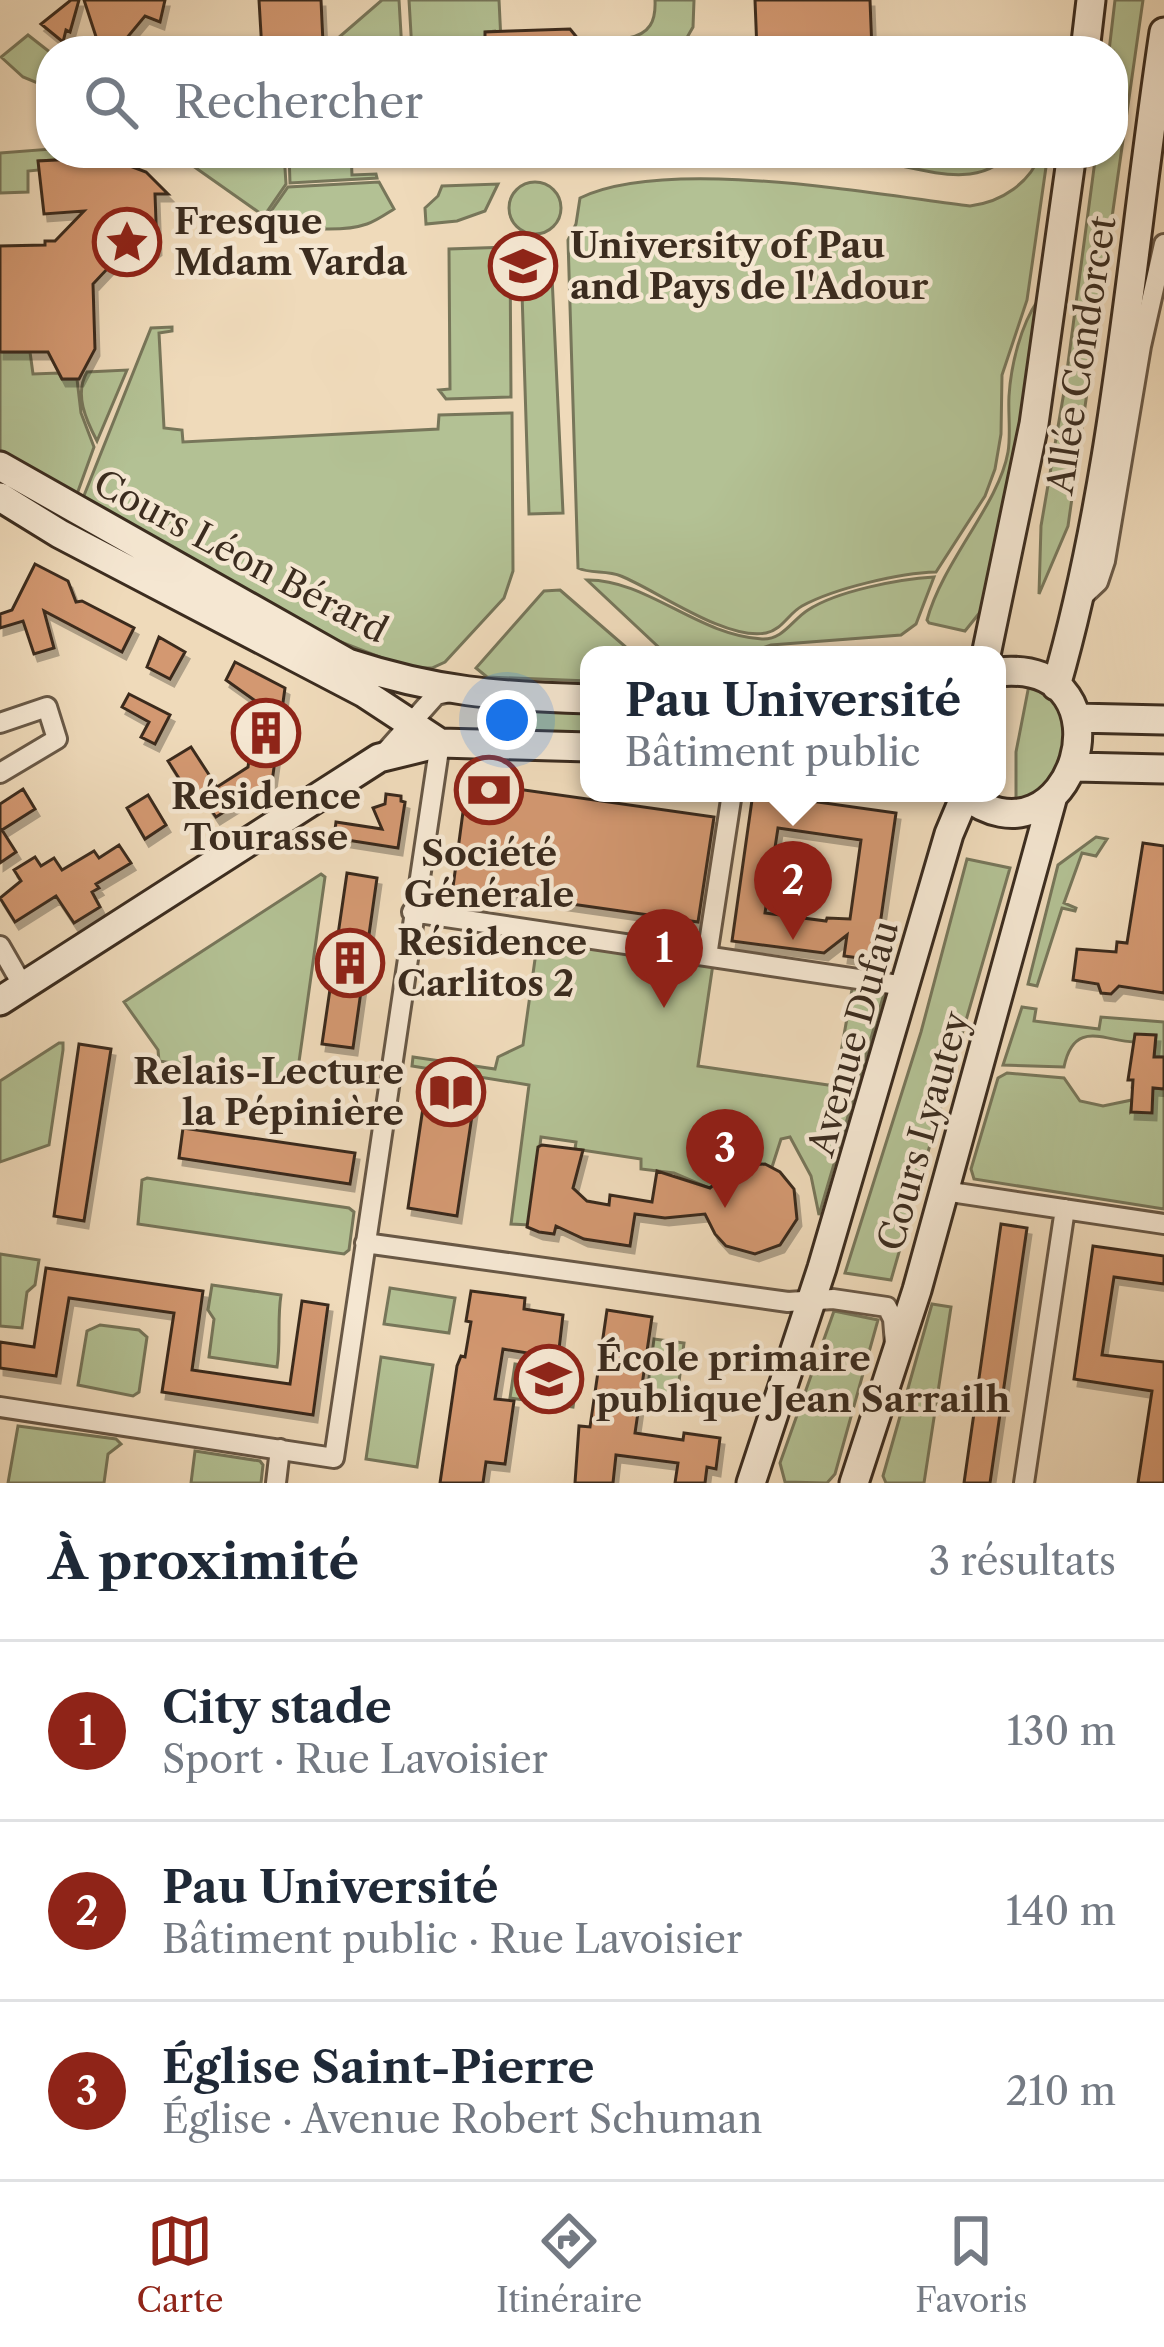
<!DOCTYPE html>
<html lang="fr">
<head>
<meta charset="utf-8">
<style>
	body { margin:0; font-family:"Libre Caslon Text",serif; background:#f2f2f3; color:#1f2937 }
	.you { position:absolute; left:507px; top:720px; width:42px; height:42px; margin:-30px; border:9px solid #fff; border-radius:50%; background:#1a73e8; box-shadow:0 0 0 18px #1a73e833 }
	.badge { display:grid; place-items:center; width:78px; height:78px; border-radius:50%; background:#8f2418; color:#fff; font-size:39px; font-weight:700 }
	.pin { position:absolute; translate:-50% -99px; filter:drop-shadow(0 3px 6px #0008) }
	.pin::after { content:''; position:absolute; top:63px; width:42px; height:36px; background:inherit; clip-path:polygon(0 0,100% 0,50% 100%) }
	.popup { position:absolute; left:580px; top:646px; width:426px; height:156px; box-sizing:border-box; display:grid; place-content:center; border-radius:24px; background:#fff; filter:drop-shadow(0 3px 9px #0005); font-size:39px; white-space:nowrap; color:#747a83 }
	.popup b { font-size:45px; color:#1f2937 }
	.popup::after { content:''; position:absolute; left:50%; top:100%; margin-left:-24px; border:24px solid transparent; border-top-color:#fff }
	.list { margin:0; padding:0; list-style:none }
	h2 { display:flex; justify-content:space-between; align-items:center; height:156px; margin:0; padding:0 48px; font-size:51px }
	h2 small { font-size:39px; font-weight:400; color:#747a83 }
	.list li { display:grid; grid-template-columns:78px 1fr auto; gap:36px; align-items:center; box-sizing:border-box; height:180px; padding:0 48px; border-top:3px solid #e0e1e3 }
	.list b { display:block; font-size:45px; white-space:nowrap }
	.list p { margin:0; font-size:39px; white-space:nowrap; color:#747a83 }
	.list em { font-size:39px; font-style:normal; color:#747a83 }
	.icon { flex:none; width:66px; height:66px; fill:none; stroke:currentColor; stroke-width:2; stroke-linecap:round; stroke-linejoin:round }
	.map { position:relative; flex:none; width:1164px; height:1483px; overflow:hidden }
	.search { position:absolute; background:#fff; box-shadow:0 3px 9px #0004; left:36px; right:36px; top:36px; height:132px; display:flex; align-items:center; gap:30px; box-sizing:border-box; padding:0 42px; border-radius:48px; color:#747a83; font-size:45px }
	.sheet { height:696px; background:#fff }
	nav { display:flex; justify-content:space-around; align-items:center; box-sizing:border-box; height:168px; border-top:3px solid #e0e1e3; background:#fff; font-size:33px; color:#747a83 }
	nav a { display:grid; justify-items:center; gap:6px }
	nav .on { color:#8f2418 }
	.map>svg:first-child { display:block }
</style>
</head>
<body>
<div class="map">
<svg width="1164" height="1483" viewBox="0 0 1164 1483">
	<defs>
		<filter id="shadow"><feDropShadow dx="4" dy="7" stdDeviation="0" flood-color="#0004"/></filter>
	</defs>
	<rect width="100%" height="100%" fill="#efdaba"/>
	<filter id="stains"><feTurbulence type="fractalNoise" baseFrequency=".00167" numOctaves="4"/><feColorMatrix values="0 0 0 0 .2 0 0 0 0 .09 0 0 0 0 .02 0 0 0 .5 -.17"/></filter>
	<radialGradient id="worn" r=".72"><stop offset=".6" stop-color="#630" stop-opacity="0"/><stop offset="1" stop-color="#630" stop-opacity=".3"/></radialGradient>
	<!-- green -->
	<path fill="#b3c194" stroke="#77765a" stroke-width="3" d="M382 0H399L402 51H323Z
		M409 0H499L501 41 495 31 486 32 485 51H412Z
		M655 0H694L693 27 681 48 624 51 628 38C650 34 656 21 655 0Z
		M1115 0H1143L1068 526 1039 594 1041 526 1065 386 1096 153H1113V51H1109Z
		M28 35 51 53V103L45 101 50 88 23 77 1 57Z
		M51 149V153L113 157 39 161V170L28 171V192L0 193V153Z
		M284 153 286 184 264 216 176 154Z
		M289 153H351L352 175 376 174 377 178 290 183Z
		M899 153H1010C980 188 933 172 892 164Z
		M1041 153H1048L1027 300 1002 375 1001 434 995 469 985 496 936 572C900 573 835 588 802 606 789 613 782 630 766 633 726 641 656 590 621 576 607 570 590 574 578 568L568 240 576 224 580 198C666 156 873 194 970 206 1002 202 1030 183 1041 153Z
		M379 182 394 209C386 214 376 221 367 224 344 232 287 231 267 217L288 187Z
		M509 208a26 26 0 1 1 52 0a26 26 0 1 1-52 0Z
		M498 184 485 211 457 221 426 224 425 208 438 196 442 186Z
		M510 247 511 397 446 399 439 390 450 389 449 249Z
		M548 252 551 255 563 513 529 514 521 261 528 253Z
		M1038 300 1023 416 981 611 965 631 929 623 927 620C943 561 999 504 1008 452 1011 434 1008 415 1009 396 1011 364 1021 325 1038 300Z
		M172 327V331L159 333 164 428 182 430 183 442 438 429 439 415 512 413 513 571 504 598 445 662 432 668H408L333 639 83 498 151 328Z
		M0 352H30L33 374 59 373 62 379H77L81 413 94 447 77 494 0 450Z
		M127 370 97 441C86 420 74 394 87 372Z
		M934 577 916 624 901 635 771 645 743 655H667L587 580C646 579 699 636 762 639 783 640 792 620 808 610 837 591 899 579 934 577Z
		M560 590 635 655H589V681L487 677 476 668 544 591Z
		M1029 685C1081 714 1069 736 1053 785L1016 802V752Z
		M485 706 589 711V737L483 733Z
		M1096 837 1107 839 1096 856 1082 853 1064 903 1076 908 1075 911 1062 908 1037 986 1028 984 1058 865Z
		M967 859 1010 868 891 1280 845 1273 921 1032Z
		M321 874 325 877 297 1076 291 1081 159 1061 158 1050 124 1002Z
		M538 938 713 964 698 1066 835 1086 853 984 878 988 884 994 819 1215 811 1176 790 1137 781 1139 772 1167C746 1158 725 1166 711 1189L674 1173 641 1169V1159L575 1149 576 1142 541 1137 530 1225 511 1224 529 1085 412 1066 413 1057 495 1069 498 1057 523 1045Z
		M1022 1007 1036 1009 1034 1021 1099 1029 1101 1017 1164 1022V1057H1154L1156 1036 1135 1035 1134 1042C1104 1041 1074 1019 1064 1067L1003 1065Z
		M59 1043H63V1050L49 1145 0 1162V1081Z
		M1007 1073 1064 1078 1080 1101 1103 1106 1132 1100 1131 1111 1153 1088 1164 1089V1209L974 1179 971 1169 998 1078Z
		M147 1178 349 1208 354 1212 349 1250 344 1254 138 1224 142 1180Z
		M0 1254 39 1260 35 1285 27 1292 22 1328 0 1326Z
		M212 1285 281 1295C277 1320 281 1341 277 1367L209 1357 214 1319 208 1310Z
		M390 1288 455 1298 449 1333 384 1324Z
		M932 1304 951 1307 924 1483H886L883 1476Z
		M834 1311 878 1320 835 1474 827 1483 785 1482 780 1463Z
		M100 1325 139 1330 147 1337 139 1392 133 1396 78 1385 87 1331Z
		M654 1339 684 1343 676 1405 646 1401Z
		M381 1357 433 1365 417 1467 366 1459Z
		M515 1364 578 1373 573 1407 510 1398Z
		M18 1426 116 1439 121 1444 108 1454 104 1483H8Z
		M195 1451 260 1461 263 1465 261 1483H191Z"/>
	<!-- building -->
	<path fill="#d39871" stroke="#3b2c1f" stroke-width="3" fill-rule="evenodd" filter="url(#shadow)" d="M71 0H79L70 32 66 30 63 42 41 24Z
		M84 0H165L160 22 145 16 116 51 110 46 100 49Z
		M259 0H321L323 43 316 51H262Z
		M755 0H870L872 51H757Z
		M570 29 588 51H485V32Z
		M113 157V165L130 166 146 172 168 194H155L157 248 142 260 140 234 93 284 95 349 79 379H62L48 352H0V246L45 245V241H55L84 211 44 214 38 161Z
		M35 564 68 581 76 602 82 601 134 628 122 652 44 611 54 648 34 654 23 621 0 628V614L12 610Z
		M159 637 185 652 170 679 147 667Z
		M235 662 285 688 272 782 216 817 202 797 194 802 168 761 191 747 217 787 248 767 257 702 226 680Z
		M129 694 170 715 155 744 141 737 149 722 122 707Z
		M467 782 714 817 698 922 453 887Z
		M23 789 35 809 2 830 16 852 0 863V804Z
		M753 793 896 813 875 960 844 956 847 935 824 953 732 941ZM778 828 861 840 850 919 827 918 826 921 765 913Z
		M386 794 401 796V801L405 802 398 848 334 838 336 822 382 829 373 808 385 804Z
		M148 795 166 825 145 839 127 808Z
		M1143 843 1164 846V993L1119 986 1111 994 1101 993 1098 984 1073 980 1077 949 1116 952 1117 942 1127 943Z
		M119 845 131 863 96 884 99 888 92 892 100 907 74 923 56 896 15 922 0 898 21 881 14 870 35 857 41 866 54 858 62 870 94 851 99 858Z
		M347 873 377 878 353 1048 322 1044Z
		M1135 1034 1156 1035 1154 1057H1164V1089L1153 1088 1152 1113 1131 1112 1133 1080H1128Z
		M79 1044 111 1049 84 1221 54 1216Z
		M427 1081 476 1089 457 1216 408 1208Z
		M183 1128 355 1153 350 1184 179 1158Z
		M542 1145 583 1150 573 1188 587 1201 609 1205 610 1195 652 1202 657 1171 710 1188 735 1166 765 1164 780 1172 794 1189 797 1219 780 1245 755 1254 726 1246 715 1234 705 1214 665 1218 635 1214 630 1246 584 1239 556 1226 554 1234 539 1232 527 1227 538 1147Z
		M1001 1224 1027 1228 990 1483H964Z
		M1093 1246 1164 1256V1284L1114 1277 1102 1355 1164 1362V1483H1138L1152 1391 1074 1379Z
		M46 1268 203 1291 192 1370 290 1384 302 1301 328 1305 313 1415 162 1392 174 1313 69 1298 56 1376 0 1368V1342L34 1347Z
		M471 1291 525 1298 524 1309 563 1315 558 1358 503 1349 495 1399 514 1401 505 1464 486 1462 483 1483H440L457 1366 461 1356 465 1357 471 1322 466 1321Z
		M607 1310 652 1317 635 1433 683 1440 684 1433 720 1438 716 1469 707 1467 705 1483H675L678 1463 616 1455 613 1483H575L579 1426 590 1427Z"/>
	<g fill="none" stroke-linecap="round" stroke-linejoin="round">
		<!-- street casing -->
		<g stroke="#685846" stroke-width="24">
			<path id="street" d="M1081 598 1098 582 1105 561 1141 346 1164 244
				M0 723 47 707 57 739 0 773
				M380 758 436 695 455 691
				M412 912 905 986
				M0 946 23 986
				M707 956 732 793
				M944 1191 1164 1224
				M365 1243 788 1302 833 1299 887 1307 893 1319 895 1344
				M0 1407 334 1458 440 743
				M276 1483 280 1449
				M1024 1483 1065 1209"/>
		</g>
		<!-- secondary casing -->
		<g stroke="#3b2c1f" stroke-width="33">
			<path id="secondary" d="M1085 51 1091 0
				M0 466 348 663C437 692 497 696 589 699
				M0 497 60 534 364 693 440 743
				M986 655 1034 424 1072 153
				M1056 686C1117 474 1131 250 1164 32
				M1076 718 1164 720
				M1075 767 1164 769
				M962 793C1072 881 1139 656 997 672
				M0 1001 379 758 440 743 589 747
				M751 1483 822 1268 949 834 965 796
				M854 1483 917 1290 1053 796"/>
		</g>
		<!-- street -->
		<use href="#street" stroke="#f5e7d2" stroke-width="18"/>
		<!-- secondary -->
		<use href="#secondary" stroke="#f5e7d2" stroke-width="27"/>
	</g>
	<!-- icons -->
	<defs>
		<g id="sight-ring" transform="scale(3.45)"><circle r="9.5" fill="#f5e7d2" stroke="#8f2418" stroke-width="1.5"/><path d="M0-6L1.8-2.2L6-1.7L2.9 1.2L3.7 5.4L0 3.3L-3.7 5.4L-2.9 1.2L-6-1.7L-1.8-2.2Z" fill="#8f2418"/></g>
		<g id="university-ring" transform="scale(3.45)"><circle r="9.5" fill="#f5e7d2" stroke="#8f2418" stroke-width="1.5"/><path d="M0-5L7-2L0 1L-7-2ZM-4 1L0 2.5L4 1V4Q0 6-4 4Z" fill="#8f2418"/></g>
		<g id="building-ring" transform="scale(3.45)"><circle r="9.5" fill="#f5e7d2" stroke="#8f2418" stroke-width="1.5"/><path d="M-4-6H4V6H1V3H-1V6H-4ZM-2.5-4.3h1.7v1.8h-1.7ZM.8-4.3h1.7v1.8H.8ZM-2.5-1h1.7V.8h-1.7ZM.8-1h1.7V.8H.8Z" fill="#8f2418"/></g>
		<g id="bank-ring" transform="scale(3.45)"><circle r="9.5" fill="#f5e7d2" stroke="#8f2418" stroke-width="1.5"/><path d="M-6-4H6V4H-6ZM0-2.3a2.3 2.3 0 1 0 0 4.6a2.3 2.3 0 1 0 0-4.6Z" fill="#8f2418"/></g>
		<g id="library-ring" transform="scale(3.45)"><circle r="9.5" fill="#f5e7d2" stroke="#8f2418" stroke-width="1.5"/><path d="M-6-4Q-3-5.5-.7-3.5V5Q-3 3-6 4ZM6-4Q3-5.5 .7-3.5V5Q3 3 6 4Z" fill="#8f2418"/></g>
		<g id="school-ring" transform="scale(3.45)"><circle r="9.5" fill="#f5e7d2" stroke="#8f2418" stroke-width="1.5"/><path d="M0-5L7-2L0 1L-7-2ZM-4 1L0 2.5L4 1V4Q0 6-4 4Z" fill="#8f2418"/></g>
	</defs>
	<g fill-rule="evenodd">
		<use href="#sight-ring" x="127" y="242"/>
		<use href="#university-ring" x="523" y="266"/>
		<use href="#building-ring" x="266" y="733"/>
		<use href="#bank-ring" x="489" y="790"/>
		<use href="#building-ring" x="350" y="963"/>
		<use href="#library-ring" x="451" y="1092"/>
		<use href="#school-ring" x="549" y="1379"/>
	</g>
	<g text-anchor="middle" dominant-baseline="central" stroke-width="9" stroke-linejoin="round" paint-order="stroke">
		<!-- poi labels -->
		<g font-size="36" font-weight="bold" fill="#3b2c1f" stroke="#f5e7d2" text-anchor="start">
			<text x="174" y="221">Fresque<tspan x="174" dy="41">Mdam Varda</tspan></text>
			<text x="570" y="245">University of Pau<tspan x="570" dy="41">and Pays de l'Adour</tspan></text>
			<text x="266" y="796" text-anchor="middle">Résidence<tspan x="266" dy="41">Tourasse</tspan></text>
			<text x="489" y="853" text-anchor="middle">Société<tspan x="489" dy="41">Générale</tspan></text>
			<text x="397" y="942">Résidence<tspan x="397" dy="41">Carlitos 2</tspan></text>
			<text x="404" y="1071" text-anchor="end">Relais-Lecture<tspan x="404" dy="41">la Pépinière</tspan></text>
			<text x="596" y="1358">École primaire<tspan x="596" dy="41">publique Jean Sarrailh</tspan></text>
		</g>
		<!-- street labels -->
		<g font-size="36" fill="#3b2c1f" stroke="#f5e7d2">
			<text transform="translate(1081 355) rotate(-81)">Allée Condorcet</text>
			<text transform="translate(241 556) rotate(28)">Cours Léon Bérard</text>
			<text transform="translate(853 1038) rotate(-74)">Avenue Dufau</text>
			<text transform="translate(923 1131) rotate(-74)">Cours Lyautey</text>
		</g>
	</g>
	<rect width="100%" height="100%" filter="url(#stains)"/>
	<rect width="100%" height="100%" fill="url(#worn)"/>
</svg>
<div class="you"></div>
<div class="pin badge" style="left:664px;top:1008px">1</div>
<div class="pin badge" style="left:793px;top:940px">2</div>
<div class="popup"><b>Pau Université</b>Bâtiment public</div>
<div class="pin badge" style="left:725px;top:1208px">3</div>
<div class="search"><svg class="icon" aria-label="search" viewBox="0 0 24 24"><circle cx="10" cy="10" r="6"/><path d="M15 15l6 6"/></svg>Rechercher</div>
</div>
<section class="sheet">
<h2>À proximité<small>3 résultats</small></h2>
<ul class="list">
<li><span class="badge">1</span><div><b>City stade</b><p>Sport · Rue Lavoisier</p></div><em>130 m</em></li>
<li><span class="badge">2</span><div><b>Pau Université</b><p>Bâtiment public · Rue Lavoisier</p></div><em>140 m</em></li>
<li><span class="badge">3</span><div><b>Église Saint-Pierre</b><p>Église · Avenue Robert Schuman</p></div><em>210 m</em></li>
</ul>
</section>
<nav>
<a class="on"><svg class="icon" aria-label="map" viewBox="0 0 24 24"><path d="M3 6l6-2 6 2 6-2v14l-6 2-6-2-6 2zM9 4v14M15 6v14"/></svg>Carte</a>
<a><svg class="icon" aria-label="directions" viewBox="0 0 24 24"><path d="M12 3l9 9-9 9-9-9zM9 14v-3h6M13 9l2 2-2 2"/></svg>Itinéraire</a>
<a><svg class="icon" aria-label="saved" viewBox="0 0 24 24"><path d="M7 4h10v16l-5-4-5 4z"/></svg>Favoris</a>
</nav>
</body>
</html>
